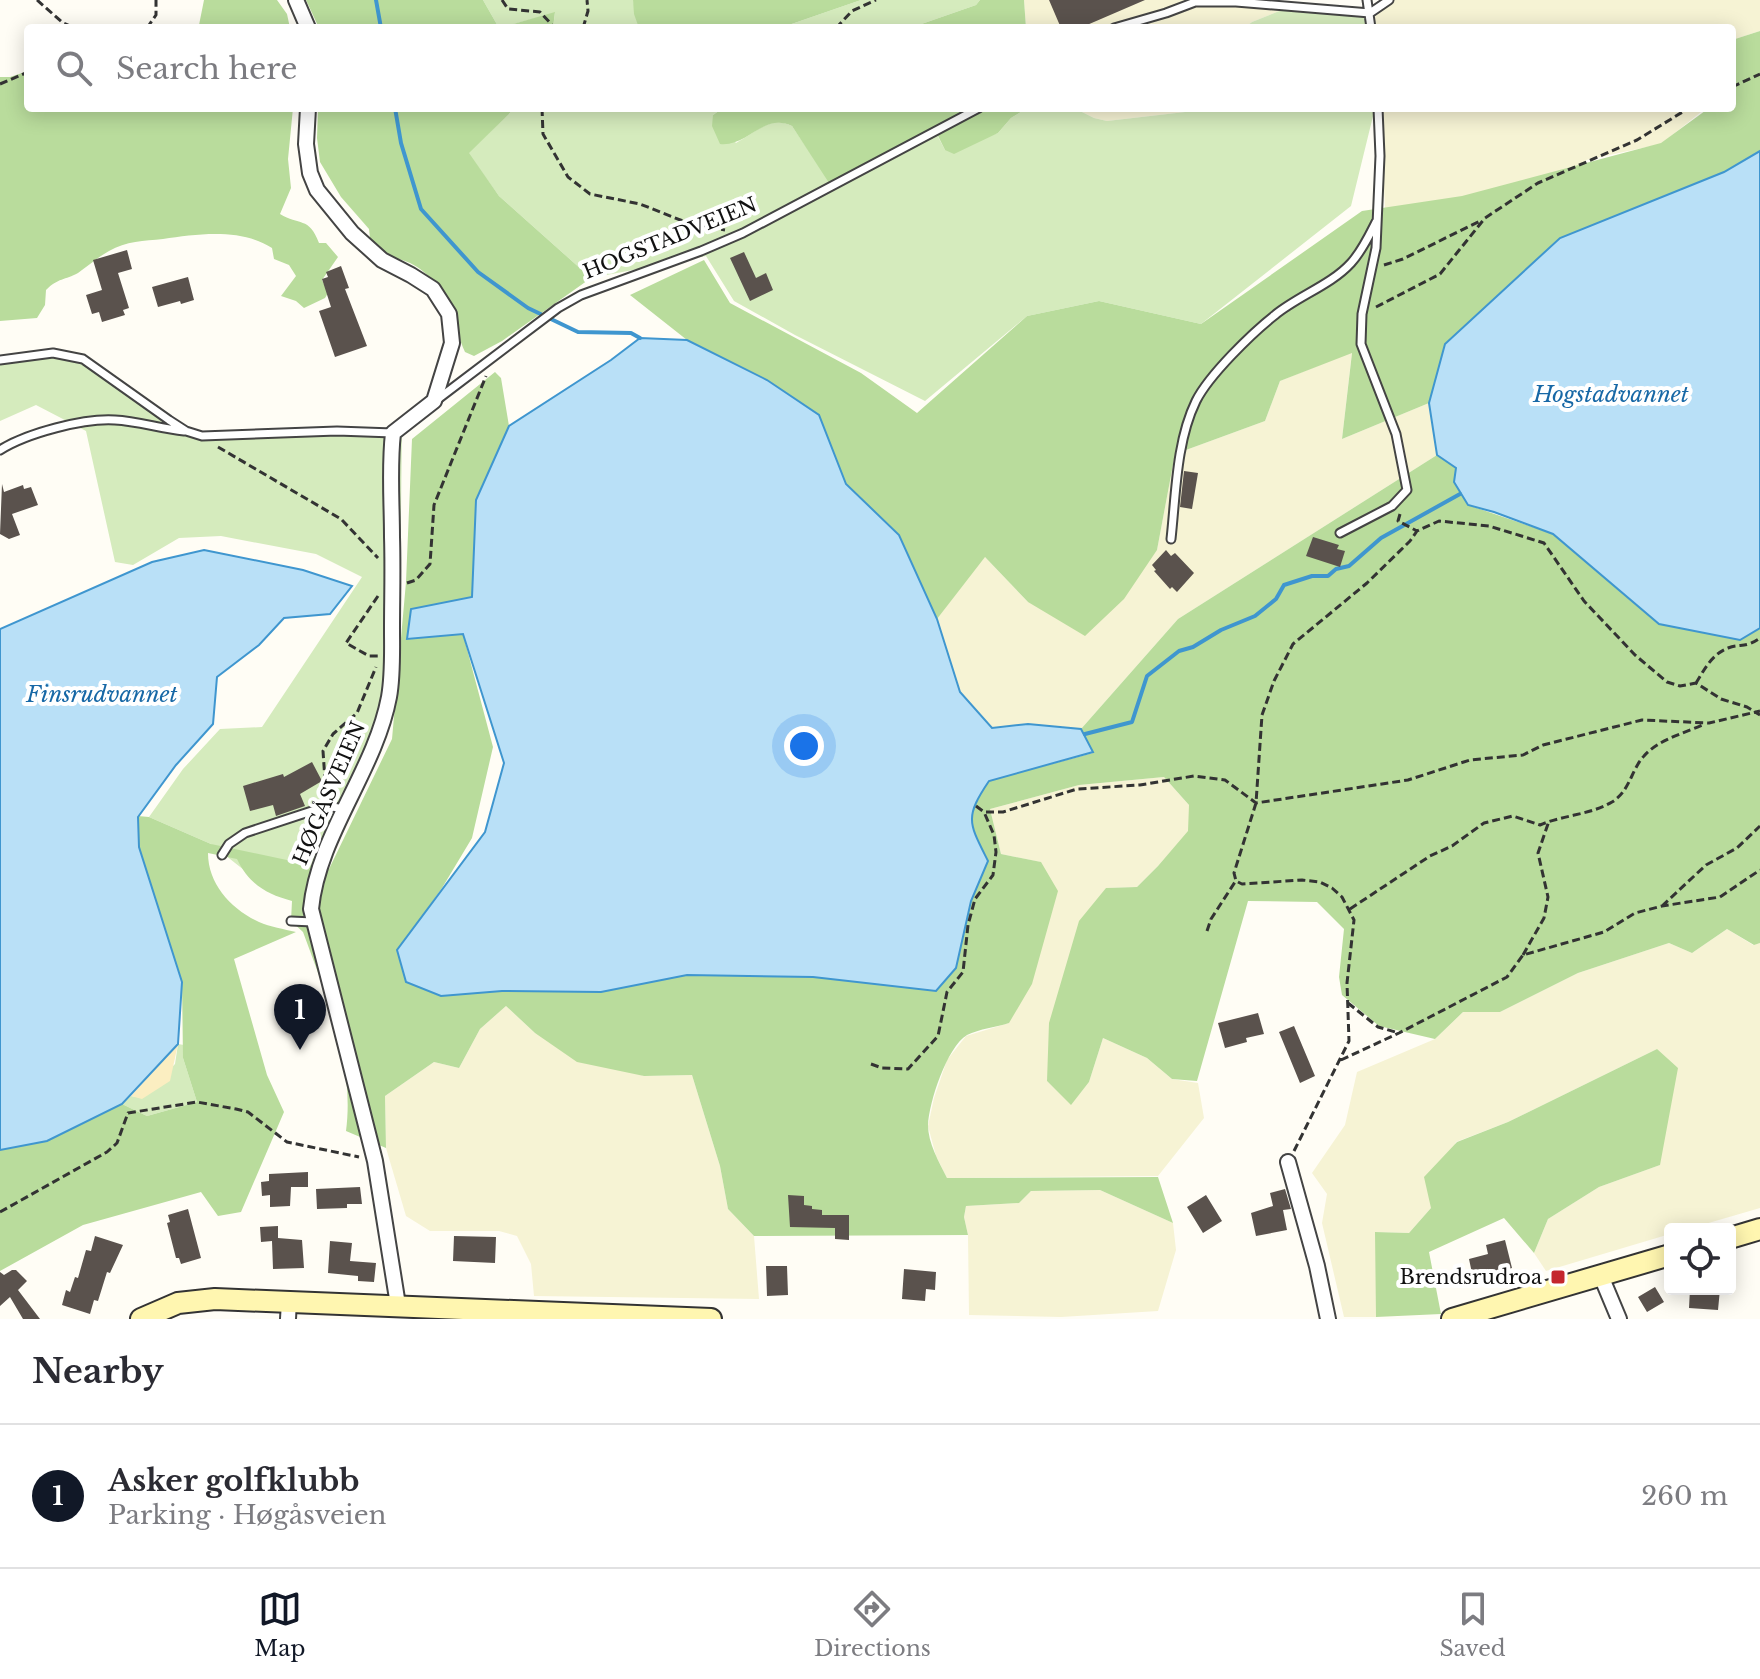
<!DOCTYPE html>
<html lang="en">
<head>
<meta charset="utf-8">
<style>
	body { margin:0; font-family:"Libre Baskerville",serif; background:#f7f7f7; color:#2b2b33 }
	.controls { position:absolute; right:24px; bottom:24px; display:grid; overflow:hidden; border-radius:8px; box-shadow:0 4px 20px #0003 }
	.controls button { width:72px; height:72px; display:grid; place-items:center; padding:0; border:0; border-bottom:2px solid #e1e1e2; background:#fff; color:#2b2b33; font:40px sans-serif }
	.you { position:absolute; left:804px; top:746px; width:28px; height:28px; margin:-20px; border:6px solid #fff; border-radius:50%; background:#1a73e8; box-shadow:0 0 0 12px #1a73e833 }
	.badge { display:grid; place-items:center; width:52px; height:52px; border-radius:50%; background:#111827; color:#fff; font-size:26px; font-weight:700 }
	.pin { position:absolute; translate:-50% -66px; filter:drop-shadow(0 2px 4px #0008) }
	.pin::after { content:''; position:absolute; top:42px; width:28px; height:24px; background:inherit; clip-path:polygon(0 0,100% 0,50% 100%) }
	.list { margin:0; padding:0; list-style:none }
	h2 { display:flex; justify-content:space-between; align-items:center; height:104px; margin:0; padding:0 32px; font-size:34px }
	h2 small { font-size:26px; font-weight:400; color:#7c7c81 }
	.list li { display:grid; grid-template-columns:52px 1fr auto; gap:24px; align-items:center; box-sizing:border-box; height:144px; padding:0 32px; border-top:2px solid #e1e1e2 }
	.list b { display:block; font-size:30px; white-space:nowrap }
	.list p { margin:0; font-size:26px; white-space:nowrap; color:#7c7c81 }
	.list em { font-size:26px; font-style:normal; color:#7c7c81 }
	.icon { flex:none; width:44px; height:44px; fill:none; stroke:currentColor; stroke-width:2; stroke-linecap:round; stroke-linejoin:round }
	.map { position:relative; flex:none; width:1760px; height:1319px; overflow:hidden }
	.search { position:absolute; background:#fff; box-shadow:0 4px 20px #0003; left:24px; right:24px; top:24px; height:88px; display:flex; align-items:center; gap:20px; box-sizing:border-box; padding:0 28px; border-radius:8px; color:#7c7c81; font-size:30px }
	.sheet { height:248px; background:#fff }
	nav { display:flex; justify-content:space-around; align-items:center; box-sizing:border-box; height:112px; border-top:2px solid #e1e1e2; background:#fff; font-size:22px; color:#7c7c81 }
	nav a { display:grid; justify-items:center; gap:4px }
	nav .on { color:#111827 }
	.map>svg:first-child { display:block }
</style>
</head>
<body>
<div class="map">
<svg width="1760" height="1319" viewBox="0 0 1760 1319">
	<rect width="100%" height="100%" fill="#fffdf5"/>
	<!-- farmland -->
	<path fill="#f6f3d4" d="M1024 0H1191L1289 7 1252 22 1244 28H1026Z
		M1394 0H1760V31L1732 40V28H1373L1372 16Z
		M1074 108H1192L1185 112 1107 121 1094 118Z
		M1380 108H1706L1661 144 1586 160 1529 207 1387 249Z
		M1352 352 1342 439 1429 403 1437 455 1178 619 1081 729 1028 724 992 728 960 692 937 619 984 556 1028 602 1157 550 1175 454 1265 421 1280 381Z
		M1164 777 1189 805V831L1158 866 1137 887 1106 888 1047 1081 1071 1104 1089 1082 1103 1038 1147 1058 1172 1079 1198 1083 1204 1118 1158 1176 947 1178 936 1156 928 1126 934 1098 947 1060 966 1036 1009 1023 1040 862 1001 854 990 809 1079 785Z
		M1727 929 1753 945 1760 943V1208L1688 1229H1670V1234L1546 1271 1534 1253 1548 1219 1599 1187 1660 1165 1657 1049 1508 1122 1456 1142 1431 1208 1409 1233 1376 1232V1317H1344L1322 1223 1327 1194 1312 1173 1345 1125 1357 1072 1435 1039 1463 1012H1500L1578 973 1669 943 1692 953Z
		M506 1006 535 1033 644 1076 692 1075 720 1166 728 1209 754 1236 759 1299 534 1296 531 1264 517 1236 499 1231H430L406 1216 386 1148 385 1096 434 1062 459 1068 480 1029Z
		M1100 1190 1173 1223 1176 1250 1158 1311 1061 1317 969 1315 968 1235 964 1217 966 1206 1019 1203 1031 1191Z"/>
	<!-- green -->
	<path fill="#d5ebbd" d="M483 0H633L639 28H553L555 13 499 28Z
		M861 0H980L976 5 910 28H780Z
		M1289 7 1369 16 1370 28H1244L1252 22Z
		M515 108H723L713 115 736 143C755 133 770 115 792 126L833 187 936 133 945 150 998 133 1011 118 1027 108H1074L1094 118 1107 121 1185 112 1192 108H1374V112L1351 206 1201 324 1099 301 1027 316 925 401 795 335 734 301 706 256 591 278 499 196 468 153Z
		M25 357 77 359 201 437 402 432 400 591 387 727 326 863 268 889 211 844 149 817 183 769 220 729 262 727 362 577 316 554 221 536 179 538 133 565 115 562 86 431 36 405 0 421V364Z
		M178 1044 184 1045 183 1058 197 1102 147 1116 122 1104 131 1096 142 1098 175 1064Z"/>
	<!-- forest -->
	<path fill="#b9dc9c" d="M204 0H277L287 14 290 28H188L199 25Z
		M306 0H483L499 28 555 12 553 28H319Z
		M633 0H861L780 28H639L634 14Z
		M980 0H1024L1026 28H910L976 5Z
		M1760 31V151L1445 344 1429 403 1342 439 1352 353 1280 381 1265 421 1175 454 1157 550 1124 599 1085 636 1028 602 985 557 937 619 899 535 846 484 819 415 767 380 687 340 630 295 704 260 730 303 861 373 917 413 1027 316 1099 301 1201 324 1362 211 1462 196 1661 143 1709 108H1732V40Z
		M28 71V108H293L288 159 291 188 280 214C299 226 309 216 319 243H326L338 257 322 280 328 293 325 298 304 308 296 301 281 296 296 276 289 265 274 259 272 248C241 228 198 234 163 239 144 241 126 241 109 251 98 257 88 266 78 273 65 280 58 278 46 290L45 305 37 318 0 321V77H10Z
		M318 108H515L469 153 499 196 591 278 502 341 474 356 465 352C445 303 437 254 372 257L369 229 341 197 320 162 317 138Z
		M723 108H1027L1011 118 998 133 954 154 945 150 936 132 831 186 792 126C764 112 748 147 720 144L712 126 713 115Z
		M495 372 501 378 509 426 476 500 472 597 412 609 407 638 463 634 493 747 472 838 442 888 398 950 441 996 502 991 601 992 687 975 813 977 936 991 956 968 971 901 988 861C969 823 965 819 988 781L1093 753 1081 729 1178 619 1437 455 1457 468 1468 505 1553 534 1659 624 1739 640 1760 628V943L1754 945 1727 929 1692 953 1669 943 1578 973 1500 1012H1463L1435 1039 1379 1026 1342 995 1339 977 1344 929 1317 902 1248 901 1197 1081 1172 1079 1147 1058 1103 1038 1089 1082 1071 1105 1047 1081 1049 1023 1079 921 1106 888 1137 887 1158 866 1188 831 1189 805 1164 777 1079 785 990 809 1001 854 1041 862 1058 891 1032 984 1009 1023C997 1027 979 1029 967 1035 947 1047 929 1102 928 1125 928 1143 939 1162 947 1178L1158 1177 1173 1223 1100 1190 1031 1191 1019 1203 966 1206 964 1217 968 1235 754 1236 728 1209 720 1166 692 1075 644 1076 577 1062 535 1033 506 1006 480 1029 459 1068 434 1062 385 1096 386 1148 346 1131C355 1063 326 995 303 932L291 921 292 901C266 894 249 884 237 859L208 853C208 884 231 909 259 922 270 927 284 929 296 932L234 959 267 1075 284 1112 241 1212 218 1216 201 1192 83 1225 0 1271V1150L47 1141 122 1104 147 1116 197 1102 183 1058 182 982 139 847 138 816 149 817 211 844 329 869 392 739 406 582 412 439Z
		M1657 1049 1678 1068 1660 1165 1599 1187 1548 1219 1534 1253 1504 1218 1429 1252 1441 1314 1376 1317 1375 1232 1409 1233 1431 1208 1424 1177 1457 1142 1508 1122Z"/>
	<!-- sand -->
	<path fill="#fbeec1" d="M178 1044 170 1081 142 1099 131 1096Z"/>
	<!-- water -->
	<path fill="#b9e0f7" stroke="#3f96cf" stroke-width="2" d="M1760 151V628L1740 640 1659 624 1553 534 1494 512 1468 505 1454 482 1456 468 1437 455 1429 403 1445 344 1560 238 1724 172Z
		M640 338 687 340 767 380 819 415 846 484 899 535 937 619 960 692 992 728 1028 724 1081 729 1093 752 989 781C964 818 969 823 988 861L971 901 956 968 936 991 813 977 687 975 601 992 502 991 441 996 406 982 397 950 485 832 504 763 463 634 407 639 411 609 472 597 476 500 509 426 611 360Z
		M204 550 303 570 352 586 330 614 284 618 259 645 217 677 213 724 176 765 138 817 139 847 182 982 178 1044 122 1104 47 1141 0 1150V629L152 562Z"/>
	<g fill="none" stroke-linecap="round" stroke-linejoin="round">
		<!-- stream -->
		<path stroke="#3f96cf" stroke-width="4" d="M376 0 381 28
			M395 108 401 143 421 209 478 272 528 308 578 332 631 333 640 338
			M1085 734 1132 722 1147 676 1179 651 1193 647 1221 630 1255 616 1276 599 1284 585 1312 576H1328L1336 569 1349 566 1381 538 1460 494"/>
	</g>
	<!-- building -->
	<path fill="#5a524d" d="M1049 0H1145L1080 28H1061Z
		M127 250 132 269 118 273 129 308 123 310 125 315 102 322 99 312 92 314 86 295 102 290 93 260Z
		M744 252 756 278 766 273 773 290 750 301 730 258Z
		M341 266 349 288 345 289 367 346 335 357 319 311 331 307 322 279 328 277 326 272Z
		M188 277 194 300 181 304 180 301 158 307 152 287Z
		M1184 471 1198 473 1192 509 1180 507Z
		M2 484 4 492 23 485 24 489 31 487 38 505 12 514 20 535 9 539 0 534Z
		M1313 537 1339 545 1337 549 1345 551 1340 567 1306 556Z
		M1166 550 1171 556 1175 553 1194 573 1177 592 1172 587 1170 589 1154 571 1156 570 1152 565Z
		M312 762 322 781 300 794 305 806 276 816 273 805 250 811 243 786 283 774 284 777Z
		M1258 1013 1264 1034 1246 1038 1247 1042 1225 1048 1218 1023Z
		M1294 1026 1315 1076 1300 1083 1279 1032Z
		M308 1172V1187H291L290 1206 270 1207V1195L262 1196 261 1182 269 1181V1174Z
		M360 1187 362 1204H347V1208L317 1209 316 1189Z
		M1285 1189 1291 1209 1283 1210 1287 1230 1256 1236 1251 1213 1273 1206 1270 1193Z
		M788 1195 804 1196V1205L812 1206V1209L822 1210V1215H849V1240L835 1239V1228L790 1227Z
		M1206 1195 1222 1221 1203 1233 1187 1207Z
		M188 1209 201 1258 181 1264 179 1258H176L167 1223 170 1222 168 1215Z
		M278 1226V1238L302 1240 304 1268 273 1269 272 1241 261 1242 260 1227Z
		M95 1236 123 1245 110 1273 107 1272 98 1301 94 1300 90 1314 62 1305 66 1290 70 1292 75 1277 78 1278 86 1250 91 1251Z
		M454 1236 496 1237 495 1263 453 1261Z
		M1505 1240 1512 1268 1473 1278 1469 1259 1488 1254 1486 1245Z
		M330 1241 352 1243 350 1261 376 1263 374 1282 358 1281V1276L328 1273Z
		M766 1266H787L788 1295 767 1296Z
		M904 1269 936 1272 935 1290 926 1289 925 1301 902 1299Z
		M12 1270H16L27 1281 18 1290 40 1319H23L10 1297 0 1306V1272L4 1275Z
		M1655 1287 1664 1302 1647 1312 1638 1297Z
		M1690 1289H1720L1718 1310 1689 1308Z"/>
	<g fill="none" stroke-linecap="round" stroke-linejoin="round">
		<!-- service casing -->
		<g stroke="#444" stroke-width="11">
			<path id="service" d="M1367 0 1371 28
				M1114 28 1166 13 1195 2H1236L1370 13 1389 0
				M0 360 53 353 83 359 169 420 186 431 202 436 337 431 393 433
				M438 399 558 308 581 295 701 251 743 233 979 108
				M0 450C27 433 84 418 115 420 138 421 161 429 184 431
				M1340 533 1392 506 1407 490 1396 434 1361 344 1362 314 1376 248 1380 156 1378 108
				M1171 539C1176 494 1176 442 1196 401 1209 375 1252 333 1275 315 1298 296 1331 285 1351 263 1362 251 1369 236 1376 222
				M222 855 229 844 245 833 327 806 344 809
				M291 921 313 922"/>
		</g>
		<!-- minor casing -->
		<g stroke="#444" stroke-width="18">
			<path id="minor" d="M296 0 308 28
				M308 108 306 144 310 173 317 190 352 233 382 260 411 275 433 289 449 314 452 343 434 401 393 433C389 468 392 502 392 537 393 568 392 599 392 629 392 651 393 675 389 697 375 771 318 835 311 909L375 1161 398 1305
				M1288 1162 1317 1266 1328 1319
				M1601 1276 1619 1319
				M288 1319 289 1301"/>
		</g>
		<!-- secondary casing -->
		<g stroke="#333" stroke-width="24">
			<path id="secondary" d="M1730 1238 1760 1229
				M141 1319 178 1303 215 1299 711 1319
				M1452 1319 1670 1255"/>
		</g>
		<!-- path -->
		<path stroke="#333" stroke-width="3" stroke-dasharray="8 4" stroke-linecap="butt" d="M37 0 63 23 75 28
			M502 0 508 9 540 12 555 28
			M147 28 156 15V0
			M583 28 588 11 587 0
			M836 28 852 11 876 0
			M0 84 28 72
			M1732 87 1760 74
			M542 108 543 134 568 177 590 194 640 204 693 225 725 230
			M1384 265 1403 259 1482 220
			M1376 307 1440 274 1485 218 1538 183 1637 140 1689 108
			M218 447 341 519 378 558
			M1400 514 1398 521 1417 531
			M407 583 416 580 430 564 434 505 486 376
			M378 596 346 643 369 656H378
			M1696 683C1704 670 1712 654 1728 648 1742 643 1744 649 1760 638
			M326 794 323 751 333 734 357 713 376 667
			M976 806 984 812H1003L1077 789 1140 785 1194 776 1225 780 1256 803 1408 780 1470 760 1523 755 1543 745 1642 720 1709 723 1760 711
			M1662 906 1706 865 1737 848 1760 826
			M1350 909 1430 856 1452 846 1484 823 1513 816 1540 825C1563 815 1590 815 1612 802 1630 791 1631 770 1644 756 1659 739 1685 733 1705 724
			M1207 931 1211 919 1235 882
			M1523 955 1544 918 1548 897 1538 853 1549 821
			M1348 1003 1378 1027 1399 1033
			M1341 1060 1399 1033 1507 977 1523 955 1604 932 1635 913 1662 906 1720 897 1760 870
			M871 1064 882 1068 908 1069 938 1036 947 992 963 972 968 925 975 899 993 875 996 852 994 835 984 812
			M1294 1151 1349 1041 1347 983 1354 920 1342 897 1332 888 1320 882 1302 880 1242 884 1236 881 1234 873 1256 803 1262 715 1274 681 1293 644 1367 583 1410 541 1417 531 1439 521 1489 526 1544 543 1584 601 1635 655 1667 682 1680 686 1696 683 1721 699 1747 707 1760 715
			M0 1212 107 1152 117 1143 128 1113 197 1102 236 1109 248 1112 287 1142 359 1157"/>
		<!-- service -->
		<use href="#service" stroke="#fff" stroke-width="7"/>
		<!-- minor -->
		<use href="#minor" stroke="#fff" stroke-width="14"/>
		<!-- secondary -->
		<use href="#secondary" stroke="#fff6b0" stroke-width="20"/>
	</g>
	<!-- markers -->
	<rect fill="#c4262e" stroke="#fff" stroke-width="3" x="1550" y="1269" width="16" height="16" rx="4"/>
	<g text-anchor="middle" dominant-baseline="central" stroke-width="8" stroke-linejoin="round" paint-order="stroke">
		<!-- street labels -->
		<g font-size="20" fill="#111" stroke="#fff">
			<text transform="translate(670 238) rotate(-22)">HOGSTADVEIEN</text>
			<text transform="translate(329 793) rotate(-67)">HØGÅSVEIEN</text>
		</g>
		<!-- poi labels -->
		<g font-size="20" fill="#111" stroke="#fff" text-anchor="end">
			<text x="1542" y="1277">Brendsrudroa</text>
		</g>
		<!-- water labels -->
		<g font-size="22" font-style="italic" fill="#1768a6" stroke="#fff">
			<text x="1611" y="394">Hogstadvannet</text>
			<text x="102" y="694">Finsrudvannet</text>
		</g>
	</g>
</svg>
<div class="controls">
<button><svg class="icon" aria-label="locate" viewBox="0 0 24 24"><circle cx="12" cy="12" r="6"/><path d="M12 2v4M12 18v4M2 12h4M18 12h4"/></svg></button>
</div>
<div class="you"></div>
<div class="pin badge" style="left:300px;top:1050px">1</div>
<div class="search"><svg class="icon" aria-label="search" viewBox="0 0 24 24"><circle cx="10" cy="10" r="6"/><path d="M15 15l6 6"/></svg>Search here</div>
</div>
<section class="sheet">
<h2>Nearby<small></small></h2>
<ul class="list">
<li><span class="badge">1</span><div><b>Asker golfklubb</b><p>Parking · Høgåsveien</p></div><em>260 m</em></li>
</ul>
</section>
<nav>
<a class="on"><svg class="icon" aria-label="map" viewBox="0 0 24 24"><path d="M3 6l6-2 6 2 6-2v14l-6 2-6-2-6 2zM9 4v14M15 6v14"/></svg>Map</a>
<a><svg class="icon" aria-label="directions" viewBox="0 0 24 24"><path d="M12 3l9 9-9 9-9-9zM9 14v-3h6M13 9l2 2-2 2"/></svg>Directions</a>
<a><svg class="icon" aria-label="saved" viewBox="0 0 24 24"><path d="M7 4h10v16l-5-4-5 4z"/></svg>Saved</a>
</nav>
</body>
</html>
